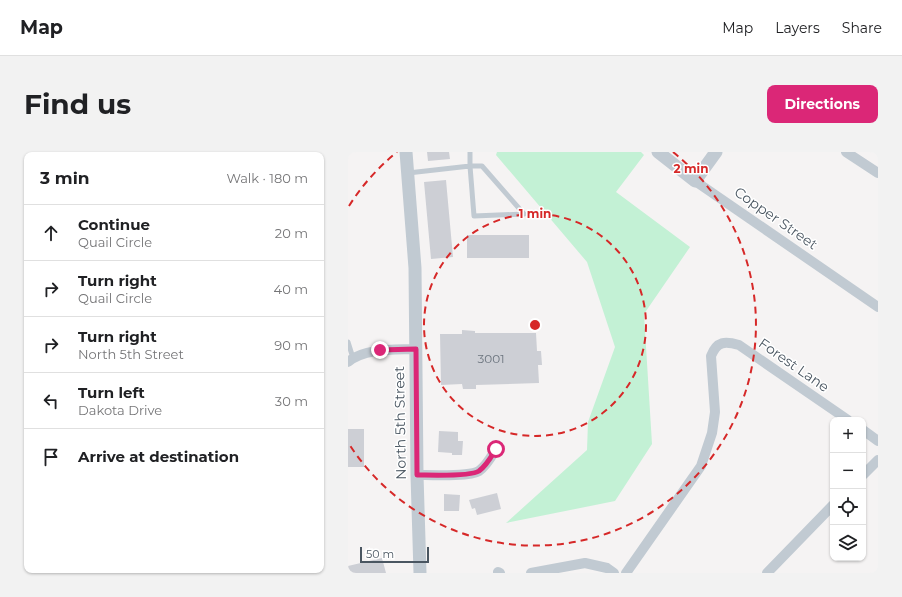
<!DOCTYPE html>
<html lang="en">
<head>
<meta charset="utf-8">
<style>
	body { margin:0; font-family:Montserrat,sans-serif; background:#f2f2f2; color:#202124 }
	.controls { position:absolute; right:12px; bottom:12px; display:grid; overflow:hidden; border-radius:8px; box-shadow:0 1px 3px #0004 }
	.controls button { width:36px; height:36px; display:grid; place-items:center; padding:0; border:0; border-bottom:1px solid #e0e0e0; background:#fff; color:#202124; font:20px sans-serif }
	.scale { position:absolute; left:12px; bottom:10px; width:69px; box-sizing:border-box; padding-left:4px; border:2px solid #4a5661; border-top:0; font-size:11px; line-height:14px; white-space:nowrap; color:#4a5661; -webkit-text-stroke:3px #fff; paint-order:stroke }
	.stop { position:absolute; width:12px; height:12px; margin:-9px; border:3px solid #db2777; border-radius:50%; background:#fff }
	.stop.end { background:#db2777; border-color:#fff; box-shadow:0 1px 4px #0008 }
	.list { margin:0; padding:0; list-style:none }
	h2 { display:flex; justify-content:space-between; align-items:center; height:52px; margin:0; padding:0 16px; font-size:17px }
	h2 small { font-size:13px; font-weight:400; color:#757577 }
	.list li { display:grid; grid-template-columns:26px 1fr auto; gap:12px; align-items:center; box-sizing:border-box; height:56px; padding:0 16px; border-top:1px solid #e0e0e0 }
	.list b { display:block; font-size:15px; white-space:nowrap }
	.list p { margin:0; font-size:13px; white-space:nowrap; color:#757577 }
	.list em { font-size:13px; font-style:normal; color:#757577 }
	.icon { flex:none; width:22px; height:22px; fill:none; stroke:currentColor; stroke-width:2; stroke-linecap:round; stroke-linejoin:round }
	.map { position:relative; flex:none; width:530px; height:421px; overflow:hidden; border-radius:8px }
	header { display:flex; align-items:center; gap:24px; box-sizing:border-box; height:56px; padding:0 20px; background:#fff; border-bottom:1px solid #e0e0e0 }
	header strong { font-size:19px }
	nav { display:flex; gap:22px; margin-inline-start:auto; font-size:14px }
	.intro { display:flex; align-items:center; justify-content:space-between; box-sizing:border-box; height:96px; padding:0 24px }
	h1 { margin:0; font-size:28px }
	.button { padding:10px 18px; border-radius:8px; background:#db2777; color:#fff; font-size:14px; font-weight:700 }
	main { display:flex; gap:24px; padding:0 24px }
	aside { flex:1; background:#fff; border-radius:8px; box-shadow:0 1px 3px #0004 }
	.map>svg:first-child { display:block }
</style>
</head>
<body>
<header>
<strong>Map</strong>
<nav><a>Map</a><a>Layers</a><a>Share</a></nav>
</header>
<div class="intro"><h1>Find us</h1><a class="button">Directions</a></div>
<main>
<aside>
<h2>3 min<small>Walk · 180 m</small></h2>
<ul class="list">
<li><svg class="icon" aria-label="ahead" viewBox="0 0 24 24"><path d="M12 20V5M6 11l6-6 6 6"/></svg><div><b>Continue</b><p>Quail Circle</p></div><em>20 m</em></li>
<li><svg class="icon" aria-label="right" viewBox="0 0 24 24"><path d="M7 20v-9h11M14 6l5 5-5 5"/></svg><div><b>Turn right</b><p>Quail Circle</p></div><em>40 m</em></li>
<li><svg class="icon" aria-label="right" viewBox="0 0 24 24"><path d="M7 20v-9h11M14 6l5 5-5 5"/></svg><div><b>Turn right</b><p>North 5th Street</p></div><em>90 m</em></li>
<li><svg class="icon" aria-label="left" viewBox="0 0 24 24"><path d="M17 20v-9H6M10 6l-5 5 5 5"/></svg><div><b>Turn left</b><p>Dakota Drive</p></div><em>30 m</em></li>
<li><svg class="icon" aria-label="arrive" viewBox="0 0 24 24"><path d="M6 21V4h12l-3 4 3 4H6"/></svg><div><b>Arrive at destination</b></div></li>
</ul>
</aside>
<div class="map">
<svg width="530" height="421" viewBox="0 0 530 421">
	<rect width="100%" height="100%" fill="#f5f3f3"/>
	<!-- green -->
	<path fill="#c3f1d5" d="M149 0H293L296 3 268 40 342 95 296 162 304 292 267 349 158 371 239 298 240 270 267 195 239 110 148 3Z"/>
	<!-- building -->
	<path fill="#cdcfd5" d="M79 0H101L102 7 80 9Z
		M98 28 105 105 83 107 76 30Z
		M119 83H181V106H119Z
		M114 178 127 179V181H188L189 199H193L194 213H190L191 231 128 233V237H115L114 232 93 233 92 182H114Z
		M0 277H16V315H0Z
		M91 279 110 280V289H115L114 303H104V301L90 300Z
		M149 341 153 357 129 363 127 356 124 357 121 348Z
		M96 342 112 343 111 359H96Z
		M34 406 38 421H0V414Z"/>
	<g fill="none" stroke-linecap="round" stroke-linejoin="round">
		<!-- service -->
		<path stroke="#c1cad2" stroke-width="5" d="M122 14H134L176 62 126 64Z
			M60 21 122 14V0
			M0 190 5 206"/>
		<!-- minor -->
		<path stroke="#c1cad2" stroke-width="10" d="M498 0 530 21
			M347 29 530 155
			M0 210C17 196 46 198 67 197
			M515 278 530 289
			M69 323C81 323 122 325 131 319 139 313 143 305 148 297
			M515 323 530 308
			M150 420 152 421
			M183 421 237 411 259 416 266 421
			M278 421 353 314 364 281 367 260 363 204C369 189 377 189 391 193L500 268
			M419 421 485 353"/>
		<!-- tertiary -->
		<path stroke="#c1cad2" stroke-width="13" d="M58 0 67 116 69 323 72 421
			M310 0 347 29 368 0"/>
	</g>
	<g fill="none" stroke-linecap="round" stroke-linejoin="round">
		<!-- route -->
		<path stroke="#db2777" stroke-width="5" d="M32 198 68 197 69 323C81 323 122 325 131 319 139 313 143 305 148 297"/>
	</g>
	<!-- distance rings -->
	<g fill="none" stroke="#d62828" stroke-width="2" stroke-dasharray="7 5">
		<circle cx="187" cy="173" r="111"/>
		<path d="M1 54A221 221 0 0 1 49 0M325 0A221 221 0 1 1 1 292"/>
	</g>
	<g text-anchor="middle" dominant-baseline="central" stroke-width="3" stroke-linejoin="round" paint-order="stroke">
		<!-- number labels -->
		<g font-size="12" fill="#6b747e">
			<text x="143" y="206">3001</text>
		</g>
		<!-- street labels -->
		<g font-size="14" fill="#4a5661" stroke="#fff">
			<text transform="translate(428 66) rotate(35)">Copper Street</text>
			<text transform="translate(446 213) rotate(35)">Forest Lane</text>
			<text transform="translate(52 271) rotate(-91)">North 5th Street</text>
		</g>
	</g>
	<circle cx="187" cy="173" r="6" fill="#d62828" stroke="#fff" stroke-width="2"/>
	<g font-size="12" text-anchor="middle" font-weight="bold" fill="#d62828" stroke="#fff" stroke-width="3" stroke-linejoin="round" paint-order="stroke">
		<text x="343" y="21">2 min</text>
		<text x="187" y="66">1 min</text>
	</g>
</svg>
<div class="controls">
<button>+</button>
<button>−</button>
<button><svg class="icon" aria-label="locate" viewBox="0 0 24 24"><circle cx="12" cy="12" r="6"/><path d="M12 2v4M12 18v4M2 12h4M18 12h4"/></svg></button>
<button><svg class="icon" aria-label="layers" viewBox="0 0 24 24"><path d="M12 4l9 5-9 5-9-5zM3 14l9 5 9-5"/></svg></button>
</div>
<div class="scale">50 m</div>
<div class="stop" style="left:148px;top:297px"></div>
<div class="stop end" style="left:32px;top:198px"></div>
</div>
</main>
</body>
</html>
